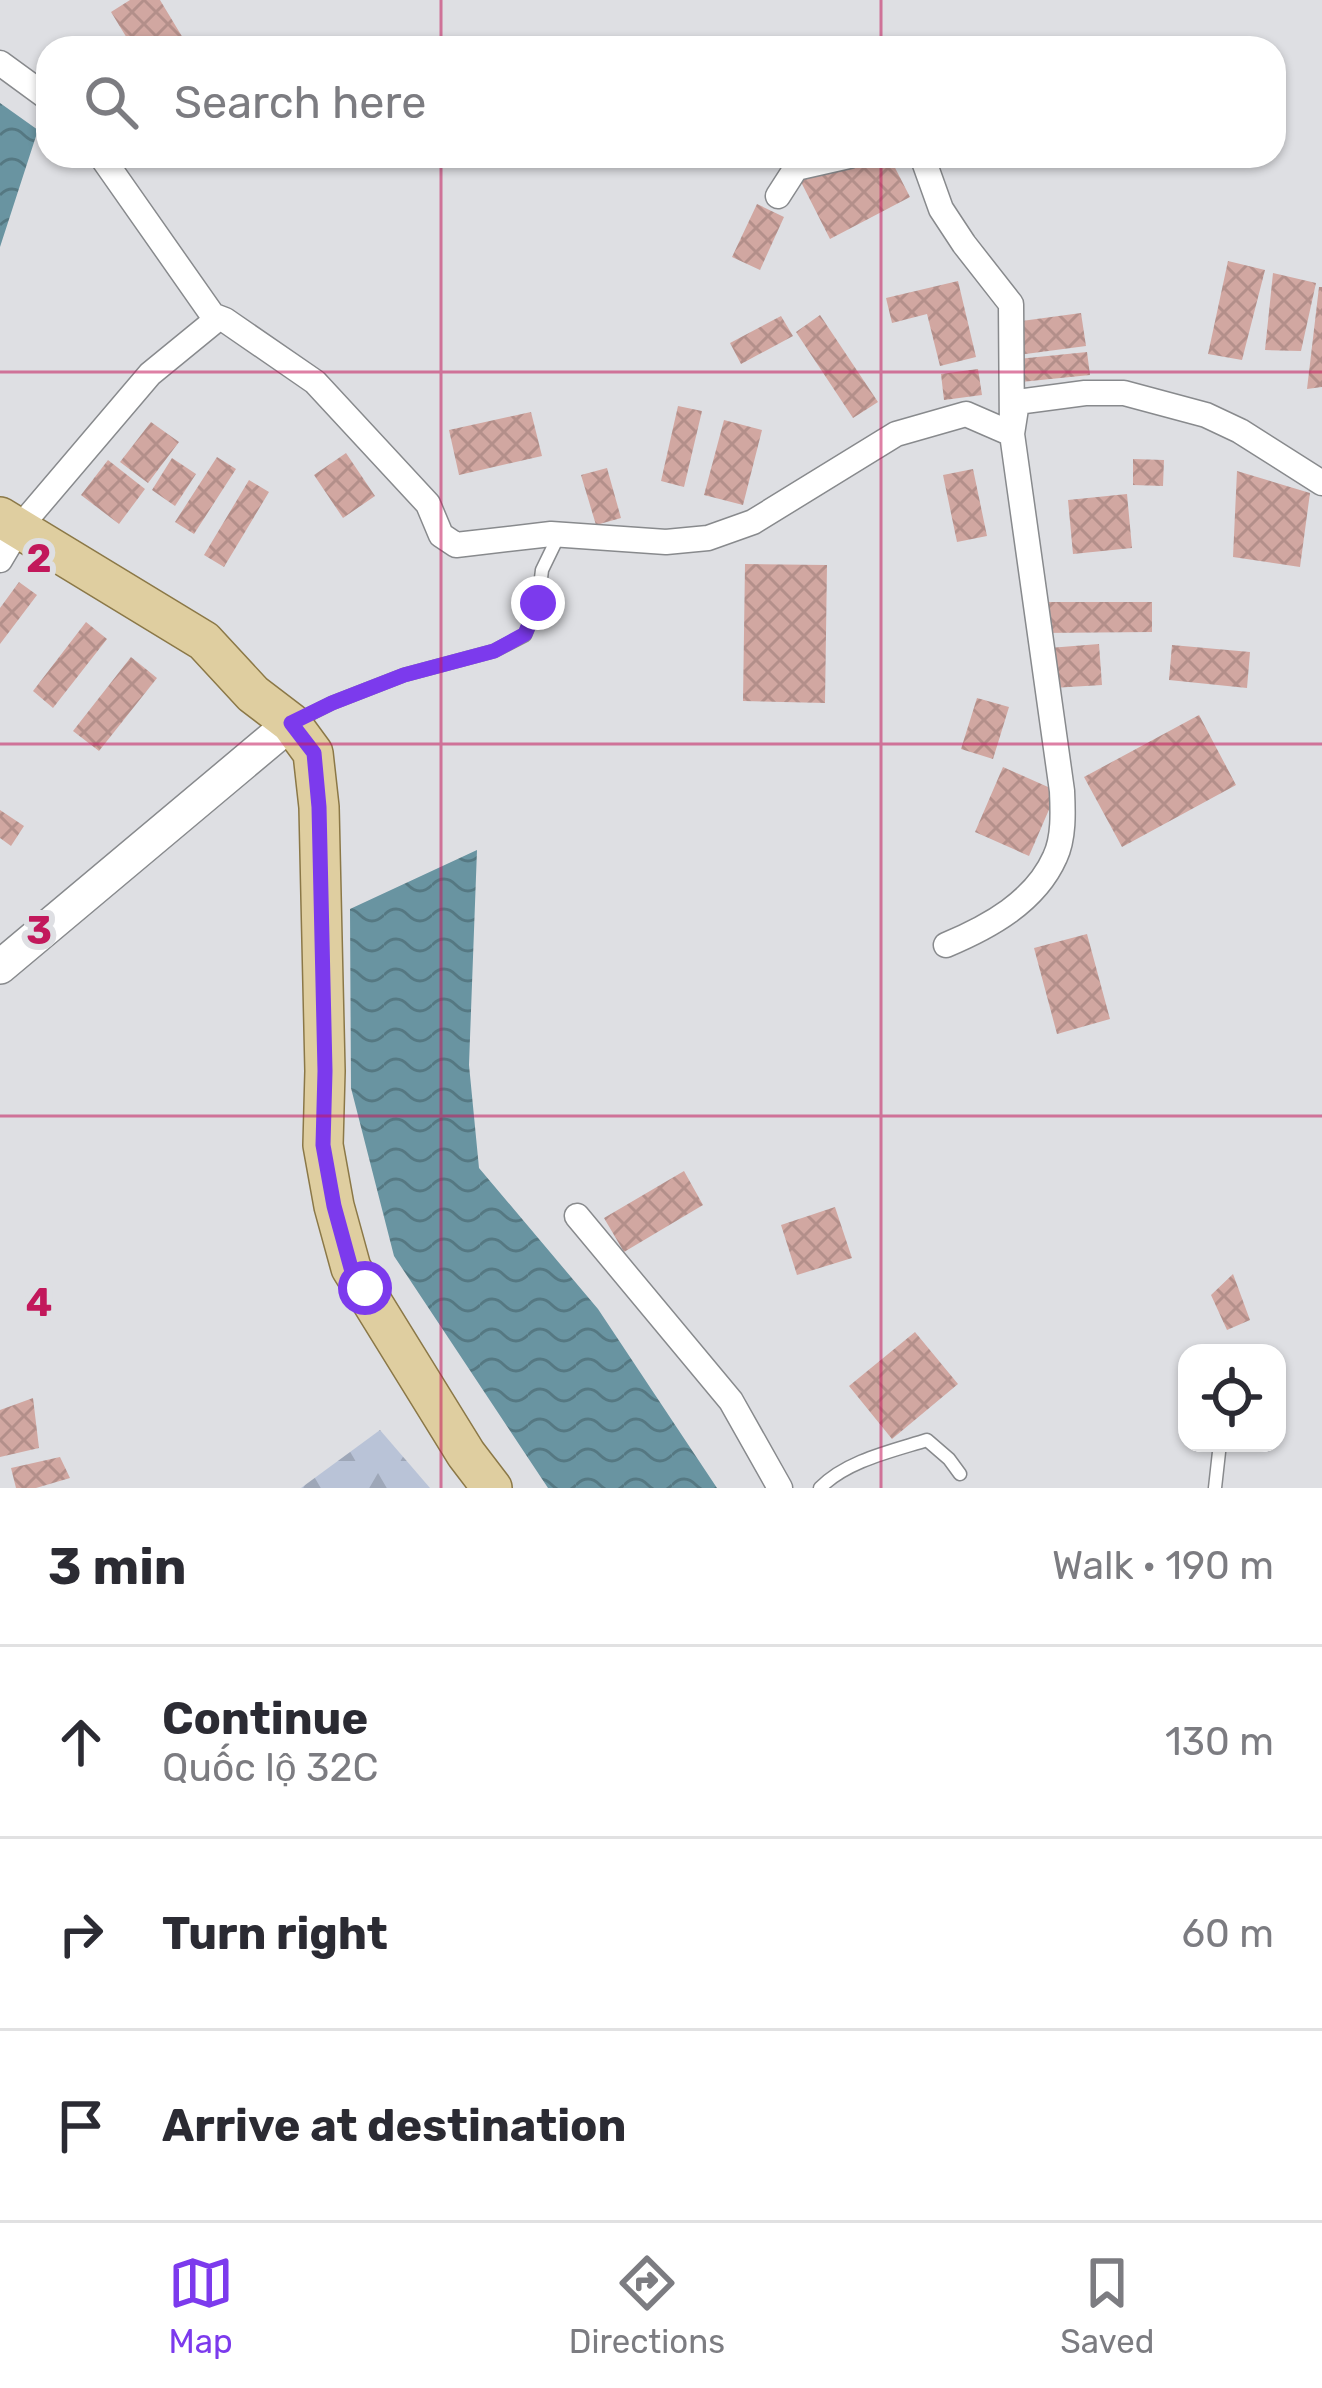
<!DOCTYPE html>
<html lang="en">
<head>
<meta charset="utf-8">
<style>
	body { margin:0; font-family:Rubik,sans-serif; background:#f2f2f3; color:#2b2b33 }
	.controls { position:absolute; right:36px; bottom:36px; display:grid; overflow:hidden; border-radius:24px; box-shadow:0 3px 9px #0004 }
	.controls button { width:108px; height:108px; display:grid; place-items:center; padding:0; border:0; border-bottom:3px solid #e1e1e2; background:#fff; color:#2b2b33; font:60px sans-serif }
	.stop { position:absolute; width:36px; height:36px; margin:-27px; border:9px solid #7c3aed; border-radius:50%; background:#fff }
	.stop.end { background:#7c3aed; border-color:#fff; box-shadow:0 3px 12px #0008 }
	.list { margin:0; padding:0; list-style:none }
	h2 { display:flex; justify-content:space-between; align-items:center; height:156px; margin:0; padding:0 48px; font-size:51px }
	h2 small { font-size:39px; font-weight:400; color:#7c7c81 }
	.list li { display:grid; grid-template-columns:78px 1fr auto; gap:36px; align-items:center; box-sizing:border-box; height:192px; padding:0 48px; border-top:3px solid #e1e1e2 }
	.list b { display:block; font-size:45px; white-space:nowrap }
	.list p { margin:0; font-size:39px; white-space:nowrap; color:#7c7c81 }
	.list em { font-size:39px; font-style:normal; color:#7c7c81 }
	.icon { flex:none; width:66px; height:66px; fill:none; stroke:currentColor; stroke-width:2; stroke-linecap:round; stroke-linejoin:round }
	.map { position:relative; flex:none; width:1322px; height:1488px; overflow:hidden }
	.search { position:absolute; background:#fff; box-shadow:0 3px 9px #0004; left:36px; right:36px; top:36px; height:132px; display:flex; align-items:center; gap:30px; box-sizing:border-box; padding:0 42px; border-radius:36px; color:#7c7c81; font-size:45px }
	.sheet { height:732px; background:#fff }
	nav { display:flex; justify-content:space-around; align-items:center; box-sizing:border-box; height:168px; border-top:3px solid #e1e1e2; background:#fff; font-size:33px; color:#7c7c81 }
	nav a { display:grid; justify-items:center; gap:6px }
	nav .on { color:#7c3aed }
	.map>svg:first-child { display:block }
</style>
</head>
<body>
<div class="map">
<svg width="1322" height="1488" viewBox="0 0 1322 1488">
	<defs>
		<pattern id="forest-firs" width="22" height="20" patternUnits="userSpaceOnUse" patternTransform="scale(3)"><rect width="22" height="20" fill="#b9c3d7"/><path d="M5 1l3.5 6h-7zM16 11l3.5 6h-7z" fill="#9ea7b8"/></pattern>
		<pattern id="water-waves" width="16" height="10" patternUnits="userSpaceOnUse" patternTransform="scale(3)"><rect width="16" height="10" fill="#6994a1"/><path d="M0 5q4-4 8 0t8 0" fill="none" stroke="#557882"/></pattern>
		<pattern id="building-cross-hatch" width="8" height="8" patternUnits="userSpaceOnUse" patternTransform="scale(3)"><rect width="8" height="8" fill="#d1a7a1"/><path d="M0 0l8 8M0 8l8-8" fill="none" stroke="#b38f8a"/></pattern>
	</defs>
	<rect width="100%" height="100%" fill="#dedfe3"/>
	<!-- forest -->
	<path fill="url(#forest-firs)" d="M380 1430 430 1488H301Z"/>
	<!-- water -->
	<path fill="url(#water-waves)" d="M0 103 38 130 0 247Z
		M477 850 469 1065 479 1168 598 1309 717 1488H548L394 1256 351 1088 350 909Z"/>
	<!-- building -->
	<path fill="url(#building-cross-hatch)" d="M130 0H160L189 48H133L111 12Z
		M848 156H889L910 197 830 239 800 180Z
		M757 204 784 217 760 270 732 257Z
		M1228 261 1265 270 1242 360 1208 354Z
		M1273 273 1316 283 1301 351 1265 350Z
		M958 281 976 357 940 366 927 314 892 323 886 298Z
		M1319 287H1322V387L1307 389Z
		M1081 313 1086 346 1018 355 1014 322Z
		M820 315 878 402 853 418 796 332Z
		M781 316 793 336 741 364 730 343Z
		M1087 352 1090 375 1021 382 1018 359Z
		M978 369 982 395 944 400 941 374Z
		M678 406 702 411 684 487 661 481Z
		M531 412 542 456 459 475 449 430Z
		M724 420 762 430 743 505 704 495Z
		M151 422 179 442 148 483 120 462Z
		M346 453 375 496 343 518 314 475Z
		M217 457 236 469 194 534 175 522Z
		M172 458 196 474 175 506 152 490Z
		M1133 459 1164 460 1163 486 1133 485Z
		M108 460 145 489 119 524 81 495Z
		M607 468 621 518 596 525 581 475Z
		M973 469 987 536 957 542 943 475Z
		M1237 471 1310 493 1300 567 1233 557Z
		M249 480 269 492 224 567 204 555Z
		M1127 494 1132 548 1073 554 1068 500Z
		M745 564 827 565 825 703 743 701Z
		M19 582 37 595 0 644V608Z
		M1038 602H1152V632L1039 633Z
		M86 622 107 639 53 708 33 691Z
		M1099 644 1102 685 1052 688 1049 648Z
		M1172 645 1250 652 1247 688 1169 680Z
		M131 657 157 678 99 751 73 731Z
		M977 698 1009 707 993 759 961 749Z
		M1199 715 1236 785 1122 847 1084 777Z
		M1003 767 1057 791 1029 856 975 832Z
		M0 810 24 826 11 846 0 838Z
		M1087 934 1110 1019 1057 1034 1034 948Z
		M684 1171 703 1205 624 1252 604 1218Z
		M835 1207 852 1258 797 1275 781 1225Z
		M1233 1274 1250 1320 1227 1330 1211 1295Z
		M915 1332 958 1384 892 1439 849 1386Z
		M33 1398 39 1448 0 1457V1410Z
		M60 1457 70 1478 36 1488H16L11 1468Z"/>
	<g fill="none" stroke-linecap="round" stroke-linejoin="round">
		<!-- lane casing -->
		<g stroke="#888a8d" stroke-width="15">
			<path id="lane" d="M296 721 332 703 404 675 494 651 525 635 538 603 542 570 559 535
				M820 1488C846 1461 892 1451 927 1440L949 1459 960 1474
				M1215 1488 1220 1443"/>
		</g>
		<!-- street casing -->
		<g stroke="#888a8d" stroke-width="27">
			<path id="street" d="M0 63 48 98
				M101 156 216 320
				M922 156 941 209 964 244 1011 304 1012 434 1062 791C1063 812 1064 838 1055 857 1035 902 989 927 946 945
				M778 196 796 168 849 156
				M0 560 19 528 150 374 216 320 212 315 225 320 315 382 428 504 441 535 456 545 551 534 666 542 708 538 753 522 896 434 966 414 1012 434 1017 402 1085 393H1124L1206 415 1240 431 1322 483
				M577 1216 731 1401 780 1488"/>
		</g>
		<!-- secondary casing -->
		<g stroke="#888a8d" stroke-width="36">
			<path id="secondary" d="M0 967 291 723"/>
		</g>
		<!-- primary casing -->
		<g stroke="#8b7847" stroke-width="42">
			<path id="primary" d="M0 517 204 641 253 694 291 723 313 753 319 807 325 1071 323 1145 334 1206 351 1268 466 1454 492 1488"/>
		</g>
		<!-- lane -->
		<use href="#lane" stroke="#fff" stroke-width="12"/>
		<!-- street -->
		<use href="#street" stroke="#fff" stroke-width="24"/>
		<!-- secondary -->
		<use href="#secondary" stroke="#fff" stroke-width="33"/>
		<!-- primary -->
		<use href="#primary" stroke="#dfcea0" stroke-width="39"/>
	</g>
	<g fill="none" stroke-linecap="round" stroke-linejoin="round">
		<!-- route -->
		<path stroke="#7c3aed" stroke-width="15" d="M365 1288 351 1268 334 1206 323 1145 325 1071 319 807 314 753 291 723 332 703 404 675 494 651 525 634 538 603"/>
	</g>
	<!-- grid -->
	<path fill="none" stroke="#c2185b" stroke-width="3" stroke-opacity="0.55" d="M441 0V48M881 0V48M441 156V1488M881 156V1488M0 372H1322M0 744H1322M0 1116H1322"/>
	<g font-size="39" text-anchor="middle" font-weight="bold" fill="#c2185b" stroke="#dedfe3" stroke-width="12" stroke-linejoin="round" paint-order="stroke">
		<text x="39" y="572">2</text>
		<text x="39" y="944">3</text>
		<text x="39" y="1316">4</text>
	</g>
</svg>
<div class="controls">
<button><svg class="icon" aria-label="locate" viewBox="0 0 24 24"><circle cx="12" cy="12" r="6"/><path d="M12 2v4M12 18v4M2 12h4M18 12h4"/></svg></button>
</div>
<div class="stop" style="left:365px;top:1288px"></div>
<div class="stop end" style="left:538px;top:603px"></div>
<div class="search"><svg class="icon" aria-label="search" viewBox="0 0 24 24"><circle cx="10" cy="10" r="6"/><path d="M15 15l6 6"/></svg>Search here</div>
</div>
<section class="sheet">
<h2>3 min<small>Walk · 190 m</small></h2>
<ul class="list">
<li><svg class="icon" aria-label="ahead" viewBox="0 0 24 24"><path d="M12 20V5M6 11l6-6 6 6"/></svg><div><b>Continue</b><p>Quốc lộ 32C</p></div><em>130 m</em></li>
<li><svg class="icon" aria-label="right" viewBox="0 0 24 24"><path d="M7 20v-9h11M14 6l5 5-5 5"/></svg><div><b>Turn right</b></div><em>60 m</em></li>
<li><svg class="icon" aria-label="arrive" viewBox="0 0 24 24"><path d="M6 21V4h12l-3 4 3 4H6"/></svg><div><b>Arrive at destination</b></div></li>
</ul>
</section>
<nav>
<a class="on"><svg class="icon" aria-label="map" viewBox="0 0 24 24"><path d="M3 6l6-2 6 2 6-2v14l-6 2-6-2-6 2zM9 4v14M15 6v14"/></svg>Map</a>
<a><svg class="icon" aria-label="directions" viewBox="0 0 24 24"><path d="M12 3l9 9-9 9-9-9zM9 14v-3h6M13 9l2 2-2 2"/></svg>Directions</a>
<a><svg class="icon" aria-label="saved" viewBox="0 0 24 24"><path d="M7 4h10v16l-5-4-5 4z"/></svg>Saved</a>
</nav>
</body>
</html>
